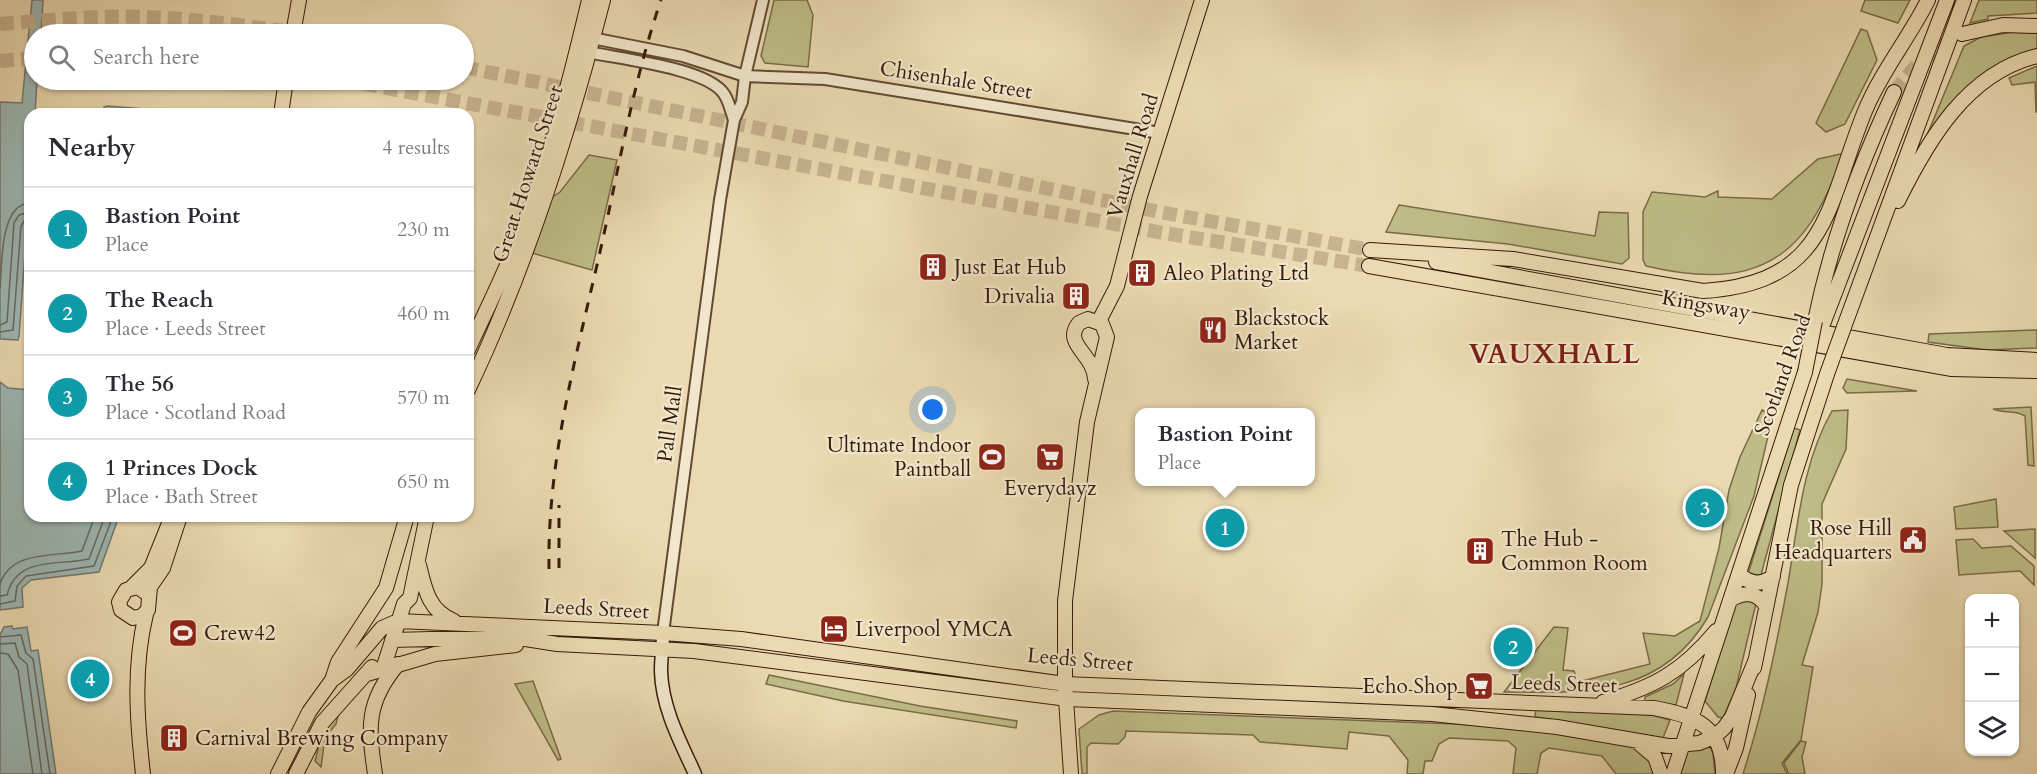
<!DOCTYPE html>
<html lang="en">
<head>
<meta charset="utf-8">
<style>
	body { margin:0; font-family:Cardo,serif; background:#f7f7f7; color:#2b2b33 }
	.controls { position:absolute; right:18px; bottom:18px; display:grid; overflow:hidden; border-radius:12px; box-shadow:0 2px 4px #0004 }
	.controls button { width:54px; height:54px; display:grid; place-items:center; padding:0; border:0; border-bottom:2px solid #e1e1e2; background:#fff; color:#2b2b33; font:30px sans-serif }
	.you { position:absolute; left:933px; top:410px; width:21px; height:21px; margin:-15px; border:4px solid #fff; border-radius:50%; background:#1a73e8; box-shadow:0 0 0 9px #1a73e833 }
	.badge { display:grid; place-items:center; width:39px; height:39px; border-radius:50%; background:#7c3aed; color:#fff; font-size:20px; font-weight:700 }
	.pin { position:absolute; translate:-50% -50%; border:3px solid #fff; box-shadow:0 2px 6px #0006 }
	.popup { position:absolute; left:1135px; top:408px; width:180px; height:78px; box-sizing:border-box; display:grid; place-content:center; border-radius:12px; background:#fff; filter:drop-shadow(0 2px 4px #0005); font-size:20px; white-space:nowrap; color:#7c7c81 }
	.popup b { font-size:22px; color:#2b2b33 }
	.popup::after { content:''; position:absolute; left:50%; top:100%; margin-left:-12px; border:12px solid transparent; border-top-color:#fff }
	.list { margin:0; padding:0; list-style:none }
	h2 { display:flex; justify-content:space-between; align-items:center; height:78px; margin:0; padding:0 24px; font-size:26px }
	h2 small { font-size:20px; font-weight:400; color:#7c7c81 }
	.list li { display:grid; grid-template-columns:39px 1fr auto; gap:18px; align-items:center; box-sizing:border-box; height:84px; padding:0 24px; border-top:2px solid #e1e1e2 }
	.list b { display:block; font-size:22px; white-space:nowrap }
	.list p { margin:0; font-size:20px; white-space:nowrap; color:#7c7c81 }
	.list em { font-size:20px; font-style:normal; color:#7c7c81 }
	.icon { flex:none; width:33px; height:33px; fill:none; stroke:currentColor; stroke-width:2; stroke-linecap:round; stroke-linejoin:round }
	.map { position:relative; flex:none; width:2037px; height:774px; overflow:hidden }
	.search { position:absolute; background:#fff; box-shadow:0 2px 4px #0004; left:24px; top:24px; width:450px; height:66px; display:flex; align-items:center; gap:15px; box-sizing:border-box; padding:0 21px; border-radius:33px; color:#7c7c81; font-size:22px }
	.panel { position:absolute; background:#fff; box-shadow:0 2px 4px #0004; left:24px; top:108px; width:450px; height:414px; border-radius:18px }
	.map>svg:first-child { display:block }
</style>
</head>
<body>
<div class="map">
<svg width="2037" height="774" viewBox="0 0 2037 774">
	<rect width="100%" height="100%" fill="#ebdab1"/>
	<filter id="stains"><feTurbulence type="fractalNoise" baseFrequency=".00333" numOctaves="4"/><feColorMatrix values="0 0 0 0 .2 0 0 0 0 .09 0 0 0 0 .02 0 0 0 .5 -.17"/></filter>
	<radialGradient id="worn" r=".72"><stop offset=".6" stop-color="#630" stop-opacity="0"/><stop offset="1" stop-color="#630" stop-opacity=".3"/></radialGradient>
	<!-- green -->
	<path fill="#bebd87" stroke="#7a6b48" stroke-width="1.5" d="M774 0H807L813 15 808 67 765 63 761 56Z
		M1865 0H1910L1898 23 1861 11Z
		M1979 0H2037V13L1988 16V19L1970 23Z
		M1861 29 1867 31 1877 60 1845 124 1826 132 1816 123Z
		M2021 31 2037 33V50L2022 54 1989 70 1925 140 1964 46 1981 37Z
		M2037 66V112H2036L2035 82 2012 85 2009 78Z
		M1845 153C1837 171 1830 190 1820 207 1781 281 1718 283 1646 266L1643 260V212L1652 192 1705 197 1718 191V197L1772 199 1818 159Z
		M589 155 617 160 592 270 532 253 551 198 560 192Z
		M1399 205 1595 236 1599 212 1628 213 1629 258 1622 264 1508 244 1386 232Z
		M2037 330V348L1987 350 1928 342 1929 334Z
		M1847 379 1917 391 1847 393 1843 388Z
		M2031 407 2034 466 2028 465 2025 416C2014 409 2004 414 1993 409Z
		M1762 410 1773 415 1754 496 1708 617C1661 697 1585 693 1504 692L1554 627 1568 628 1563 670 1574 671 1578 682 1650 664 1643 633 1675 636 1700 621 1719 548 1729 490 1740 457Z
		M1848 410 1846 449 1822 504V584L1818 612 1802 665 1813 667 1801 740 1782 763 1787 774H1743C1763 712 1776 647 1788 583 1798 525 1802 463 1832 411Z
		M1794 428 1800 430 1761 575 1748 574Z
		M1996 499 1998 527 1956 529 1954 507Z
		M2035 529V558L2004 531Z
		M1973 539 1982 548 2011 546 2034 566V585L2020 571 1959 575 1956 540Z
		M1757 599 1736 688 1723 718 1718 717 1705 701 1735 605 1739 600Z
		M1684 674 1676 705 1645 701V697L1673 684Z
		M769 675 920 706 1017 721 1016 728 843 701 766 684Z
		M533 681 561 759 558 760 515 684Z
		M1536 708 1651 715 1670 720 1663 738 1535 717Z
		M340 709 336 724 325 738 321 767 315 761 321 737Z
		M1113 711 1455 724 1558 731 1632 746 1648 758 1655 774H1616L1602 756 1549 748 1541 753 1537 774H1513L1516 748 1508 741 1449 738 1439 744 1432 761H1425L1423 774H1407L1408 760 1389 736 1349 732 1347 749 1260 742 1253 735 1126 731 1125 737 1118 744 1091 743 1087 747V774H1082L1079 729 1099 715Z
		M1801 741 1806 742 1802 757 1805 774H1789L1784 763Z
		M1709 744 1713 754 1715 774H1680L1688 751Z"/>
	<!-- water -->
	<path fill="#9cb8b6" stroke="#737871" stroke-width="1.5" d="M32 0H43L41 34H34V80H37L35 114H30V185L19 336 18 340 0 339V102L22 103Z
		M107 106 197 113 198 114H104V107Z
		M0 382 8 388 30 390V516H119L99 572 31 580 22 588 23 607 0 610Z
		M12 626 13 629 27 627 31 651 38 650 56 774H0V635L4 627Z"/>
	<g fill="none" stroke-linecap="round" stroke-linejoin="round">
		<!-- shore -->
		<path stroke="#686860" stroke-width="1.5" d="M0 288C2 263 0 204 30 203
			M0 325 7 322 14 223 19 215 30 212
			M0 332 13 330 21 226 24 221 30 219
			M0 584C11 550 54 557 82 551L95 516
			M0 596 7 595C17 556 56 566 89 559L105 516
			M0 604 15 601 17 586 26 576 94 566 113 516
			M0 637 21 635 26 653 33 659 50 774
			M0 644 15 643 19 657 27 664 42 774
			M0 653 8 654 18 670 33 774"/>
		<!-- trunk-tunnel -->
		<path stroke="#c7b38f" stroke-width="14" stroke-dasharray="14 7" stroke-linecap="butt" d="M0 24C49 20 98 15 147 17 201 19 254 27 307 34
			M0 61 34 58
			M464 67 1160 212 1370 250
			M343 80 1158 232 1369 266
			M1894 92 1920 61 1955 38"/>
		<!-- tertiary casing -->
		<g stroke="#624933" stroke-width="14">
			<path id="tertiary" d="M592 38 683 56 745 76 825 79 1160 133
				M588 52C620 59 707 68 724 94 729 101 731 112 734 120
				M663 633 720 200 734 120 742 102 745 76 763 0"/>
		</g>
		<!-- secondary casing -->
		<g stroke="#351909" stroke-width="15">
			<path id="secondary" d="M663 633C663 645 661 658 661 671 662 708 680 741 695 774"/>
		</g>
		<!-- primary casing -->
		<g stroke="#351909" stroke-width="16">
			<path id="primary" d="M293 34 299 0
				M281 114 286 80
				M1099 321 1117 286 1140 196 1202 0
				M132 587 151 568 172 516
				M149 595 138 587 126 590 119 602 121 610 133 618 142 616 148 610 150 587 163 568 180 516
				M143 774C137 721 133 667 146 614
				M375 774C368 727 366 702 398 664
				M1071 774 1065 684V601L1087 422 1107 337 1102 324 1088 319 1079 323C1062 344 1094 354 1095 379"/>
		</g>
		<!-- trunk casing -->
		<g stroke="#351909" stroke-width="16">
			<path id="trunk" d="M1962 34 2003 25 2037 26
				M1898 201C1928 140 1967 73 2037 56
				M1370 250 1513 259 1703 291C1830 283 1826 206 1865 111 1881 72 1909 38 1928 0
				M1436 262 1947 355 2037 360
				M1369 266 1952 369 2037 371
				M1815 321C1831 242 1860 164 1894 92
				M1823 324 1947 0
				M1844 327 1964 0
				M468 350C487 308 508 267 524 224 552 151 571 76 589 0
				M468 390C527 266 569 133 603 0
				M419 565C425 590 429 611 454 621
				M1739 574C1750 584 1761 586 1773 576
				M1730 600C1743 592 1757 591 1766 606
				M392 640 513 637 557 644 694 651 1068 699 1432 714 1557 727 1668 746 1699 743 1714 737 1724 728 1732 717 1756 659
				M1754 668 1791 485 1827 374
				M383 669 404 604 410 598 427 516
				M367 674 435 654 516 645
				M332 680 338 662 386 588 407 516
				M1603 702C1654 687 1682 672 1716 631
				M1636 741 1655 757 1661 774
				M278 774 309 712 332 680 347 669 382 628 398 621 663 633 741 639 1065 684 1654 708C1696 716 1723 726 1723 774
				M296 774 322 723 372 667
				M1673 774 1805 372
				M1726 774 1736 748 1748 695"/>
		</g>
		<!-- tertiary -->
		<use href="#tertiary" stroke="#f2e7cc" stroke-width="10"/>
		<!-- secondary -->
		<use href="#secondary" stroke="#f2e7cc" stroke-width="12"/>
		<!-- primary -->
		<use href="#primary" stroke="#ebdab1" stroke-width="14"/>
		<!-- trunk -->
		<use href="#trunk" stroke="#ebdab1" stroke-width="14"/>
		<!-- rail -->
		<path stroke="#351909" stroke-width="3" stroke-dasharray="10 10" stroke-linecap="butt" d="M559 568V505
			M549 569C547 458 578 350 602 243 620 162 634 79 661 0"/>
		<!-- trunk-bridge casing -->
		<g stroke="#351909" stroke-width="16" stroke-linecap="butt">
			<path id="trunk-bridge" d="M1805 372 1815 321
				M1827 374 1844 327"/>
		</g>
		<!-- trunk-bridge -->
		<use href="#trunk-bridge" stroke="#ebdab1" stroke-width="14"/>
	</g>
	<!-- icons -->
	<defs>
		<g id="building-square" transform="scale(1.5)"><rect x="-9" y="-9" width="18" height="18" rx="4" fill="#8f2418" stroke="#f2e7cc"/><path d="M-4-6H4V6H1V3H-1V6H-4ZM-2.5-4.3h1.7v1.8h-1.7ZM.8-4.3h1.7v1.8H.8ZM-2.5-1h1.7V.8h-1.7ZM.8-1h1.7V.8H.8Z" fill="#fff"/></g>
		<g id="restaurant-square" transform="scale(1.5)"><rect x="-9" y="-9" width="18" height="18" rx="4" fill="#8f2418" stroke="#f2e7cc"/><path d="M-5-6h1v4h1v-4h1v4h1v-4h1v5L-1.5 .5V6h-2V.5L-5-1ZM5-6V6H3V1.5H1.5Q1.5-4 5-6Z" fill="#fff"/></g>
		<g id="stadium-square" transform="scale(1.5)"><rect x="-9" y="-9" width="18" height="18" rx="4" fill="#8f2418" stroke="#f2e7cc"/><path d="M0-5a6.5 5 0 1 0 0 10a6.5 5 0 1 0 0-10ZM-3.5-1.8h7v3.6h-7Z" fill="#fff"/></g>
		<g id="supermarket-square" transform="scale(1.5)"><rect x="-9" y="-9" width="18" height="18" rx="4" fill="#8f2418" stroke="#f2e7cc"/><path d="M-6-5.5h2.5l.6 2H6L4.5 2H-2.5L-4.4-4H-6ZM-1.5 3.2a1.3 1.3 0 1 0 .1 0ZM3 3.2a1.3 1.3 0 1 0 .1 0Z" fill="#fff"/></g>
		<g id="civic-square" transform="scale(1.5)"><rect x="-9" y="-9" width="18" height="18" rx="4" fill="#8f2418" stroke="#f2e7cc"/><path d="M-.6-6.5H3V-4.5H.6V-3L4-1V1h2V6H-6V1h2V-1L-.6-3ZM-1.2 2.5V6h2.4V2.5Z" fill="#fff"/></g>
		<g id="hotel-square" transform="scale(1.5)"><rect x="-9" y="-9" width="18" height="18" rx="4" fill="#8f2418" stroke="#f2e7cc"/><path d="M-6-4.5h1.5V1H6V5H4.5V3h-9V5H-6ZM-4 0a1.8 1.8 0 1 1 3.6 0ZM.5 0V-2.5h3Q6-2.5 6 0Z" fill="#fff"/></g>
	</defs>
	<g fill-rule="evenodd">
		<use href="#building-square" x="933" y="267"/>
		<use href="#building-square" x="1142" y="273"/>
		<use href="#building-square" x="1076" y="296"/>
		<use href="#restaurant-square" x="1213" y="330"/>
		<use href="#stadium-square" x="992" y="457"/>
		<use href="#supermarket-square" x="1050" y="457"/>
		<use href="#civic-square" x="1913" y="540"/>
		<use href="#building-square" x="1480" y="551"/>
		<use href="#hotel-square" x="834" y="629"/>
		<use href="#stadium-square" x="183" y="633"/>
		<use href="#supermarket-square" x="1479" y="686"/>
		<use href="#building-square" x="174" y="738"/>
	</g>
	<g text-anchor="middle" dominant-baseline="central" stroke-width="4.5" stroke-linejoin="round" paint-order="stroke">
		<!-- street labels -->
		<g font-size="21" fill="#351909" stroke="#f2e7cc">
			<text transform="translate(956 80) rotate(9)">Chisenhale Street</text>
			<text transform="translate(1133 156) rotate(-73)">Vauxhall Road</text>
			<text transform="translate(528 174) rotate(-72)">Great Howard Street</text>
			<text transform="translate(1706 305) rotate(10)">Kingsway</text>
			<text transform="translate(1783 375) rotate(-70)">Scotland Road</text>
			<text transform="translate(670 424) rotate(-82)">Pall Mall</text>
			<text transform="translate(596 609) rotate(3)">Leeds Street</text>
			<text transform="translate(1080 660) rotate(5)">Leeds Street</text>
			<text transform="translate(1564 684) rotate(2)">Leeds Street</text>
		</g>
		<!-- poi labels -->
		<g font-size="21" fill="#351909" stroke="#f2e7cc" text-anchor="start">
			<text x="954" y="267">Just Eat Hub</text>
			<text x="1163" y="273">Aleo Plating Ltd</text>
			<text x="1055" y="296" text-anchor="end">Drivalia</text>
			<text x="1234" y="318">Blackstock<tspan x="1234" dy="24">Market</tspan></text>
			<text x="971" y="445" text-anchor="end">Ultimate Indoor<tspan x="971" dy="24">Paintball</tspan></text>
			<text x="1050" y="488" text-anchor="middle">Everydayz</text>
			<text x="1892" y="528" text-anchor="end">Rose Hill<tspan x="1892" dy="24">Headquarters</tspan></text>
			<text x="1501" y="539">The Hub -<tspan x="1501" dy="24">Common Room</tspan></text>
			<text x="855" y="629">Liverpool YMCA</text>
			<text x="204" y="633">Crew42</text>
			<text x="1458" y="686" text-anchor="end">Echo Shop</text>
			<text x="195" y="738">Carnival Brewing Company</text>
		</g>
		<!-- district labels -->
		<g font-size="27" font-weight="bold" letter-spacing="1.5" fill="#7a1f14" stroke="#f2e7cc">
			<text x="1555" y="354">VAUXHALL</text>
		</g>
	</g>
	<rect width="100%" height="100%" filter="url(#stains)"/>
	<rect width="100%" height="100%" fill="url(#worn)"/>
</svg>
<div class="controls">
<button>+</button>
<button>−</button>
<button><svg class="icon" aria-label="layers" viewBox="0 0 24 24"><path d="M12 4l9 5-9 5-9-5zM3 14l9 5 9-5"/></svg></button>
</div>
<div class="you"></div>
<div class="pin badge" style="left:1225px;top:528px;background:#0f9aa8">1</div>
<div class="popup"><b>Bastion Point</b>Place</div>
<div class="pin badge" style="left:1513px;top:647px;background:#0f9aa8">2</div>
<div class="pin badge" style="left:1705px;top:508px;background:#0f9aa8">3</div>
<div class="pin badge" style="left:90px;top:679px;background:#0f9aa8">4</div>
<div class="search"><svg class="icon" aria-label="search" viewBox="0 0 24 24"><circle cx="10" cy="10" r="6"/><path d="M15 15l6 6"/></svg>Search here</div>
<section class="panel">
<h2>Nearby<small>4 results</small></h2>
<ul class="list">
<li><span class="badge" style="background:#0f9aa8">1</span><div><b>Bastion Point</b><p>Place</p></div><em>230 m</em></li>
<li><span class="badge" style="background:#0f9aa8">2</span><div><b>The Reach</b><p>Place · Leeds Street</p></div><em>460 m</em></li>
<li><span class="badge" style="background:#0f9aa8">3</span><div><b>The 56</b><p>Place · Scotland Road</p></div><em>570 m</em></li>
<li><span class="badge" style="background:#0f9aa8">4</span><div><b>1 Princes Dock</b><p>Place · Bath Street</p></div><em>650 m</em></li>
</ul>
</section>
</div>
</body>
</html>
